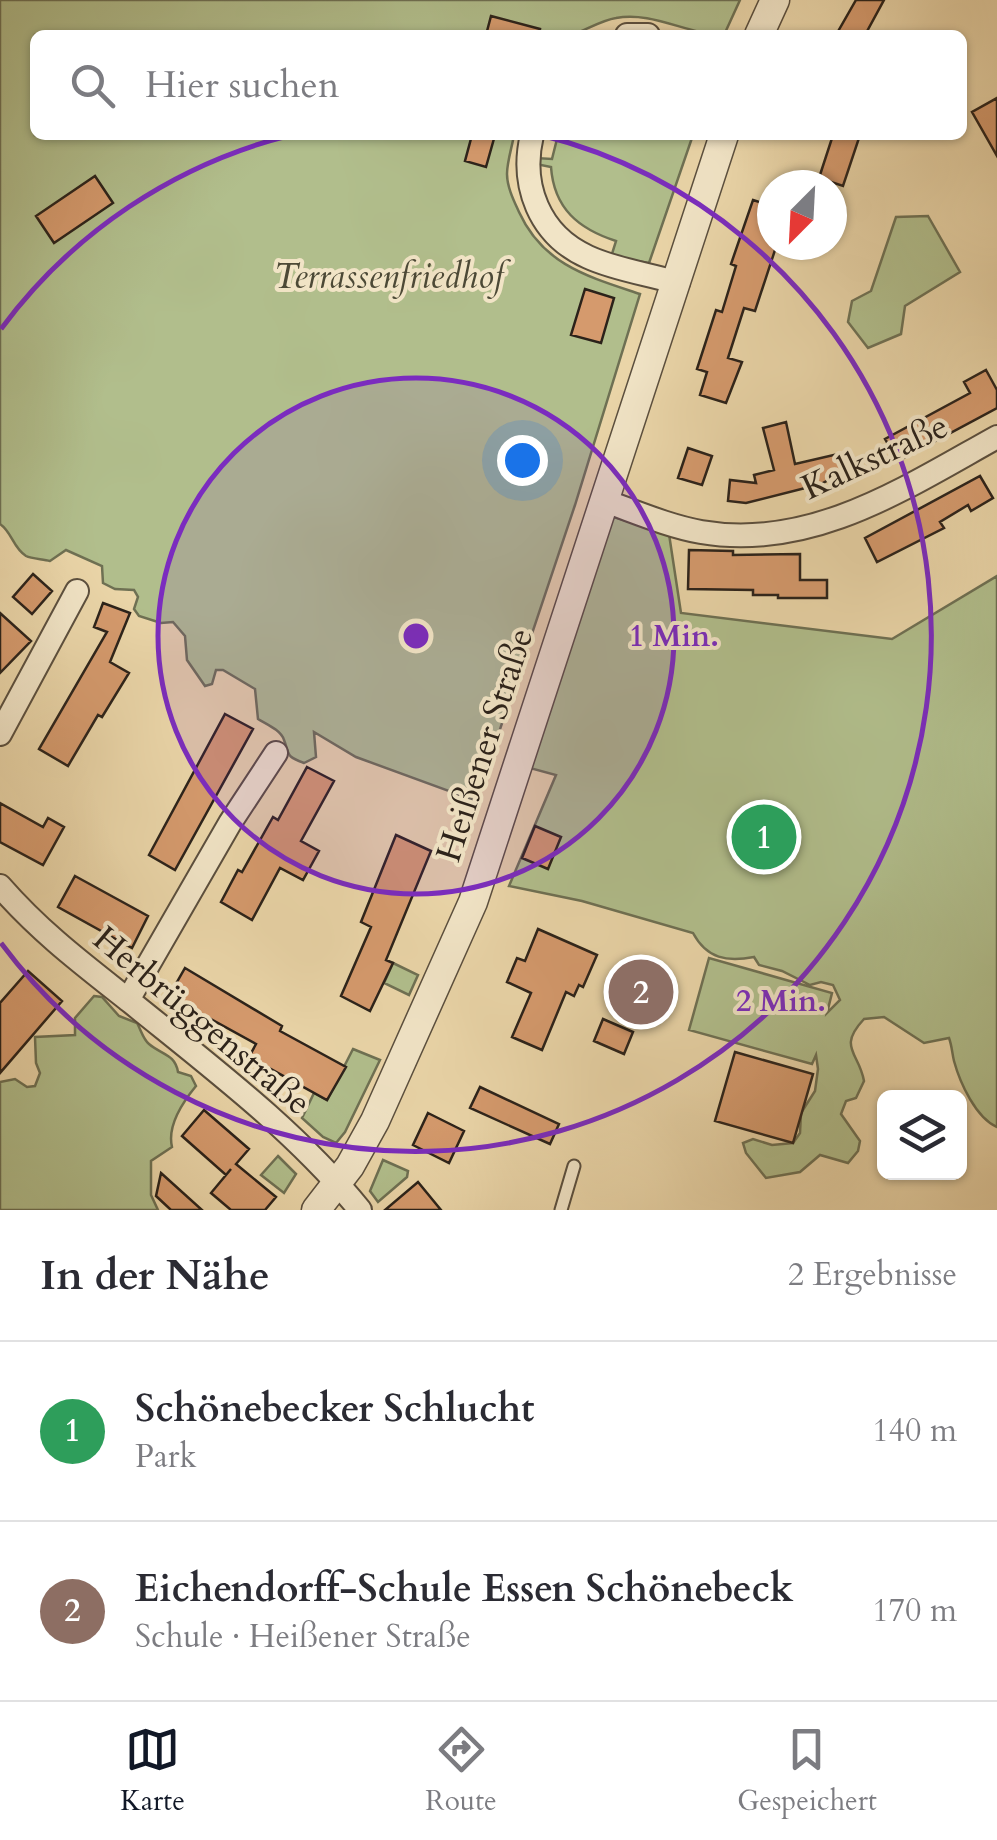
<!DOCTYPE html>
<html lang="de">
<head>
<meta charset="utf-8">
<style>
	body { margin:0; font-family:Cardo,serif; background:#f2f2f3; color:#2b2b33 }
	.controls { position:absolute; right:30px; bottom:30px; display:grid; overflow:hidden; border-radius:15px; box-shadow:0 2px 8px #0004 }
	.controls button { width:90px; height:90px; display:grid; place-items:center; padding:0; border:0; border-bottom:2px solid #e1e1e2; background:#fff; color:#2b2b33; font:50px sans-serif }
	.compass { position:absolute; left:757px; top:170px; width:90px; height:90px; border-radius:50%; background:#fff; box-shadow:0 2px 8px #0004; rotate:204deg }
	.you { position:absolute; left:522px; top:460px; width:35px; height:35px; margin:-25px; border:8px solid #fff; border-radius:50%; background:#1a73e8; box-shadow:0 0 0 15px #1a73e833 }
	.badge { display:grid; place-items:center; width:65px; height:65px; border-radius:50%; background:#111827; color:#fff; font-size:32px; font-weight:700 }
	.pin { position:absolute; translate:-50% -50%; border:5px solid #fff; box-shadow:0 2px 10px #0006 }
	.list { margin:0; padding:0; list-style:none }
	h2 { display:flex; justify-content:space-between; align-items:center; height:130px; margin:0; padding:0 40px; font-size:42px }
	h2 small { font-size:32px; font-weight:400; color:#7c7c81 }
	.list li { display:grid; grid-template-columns:65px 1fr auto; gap:30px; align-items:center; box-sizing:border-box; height:180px; padding:0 40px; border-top:2px solid #e1e1e2 }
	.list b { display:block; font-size:38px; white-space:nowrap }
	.list p { margin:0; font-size:32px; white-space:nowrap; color:#7c7c81 }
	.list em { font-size:32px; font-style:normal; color:#7c7c81 }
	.icon { flex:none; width:55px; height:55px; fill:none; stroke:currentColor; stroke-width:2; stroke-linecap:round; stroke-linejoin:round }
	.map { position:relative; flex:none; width:997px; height:1210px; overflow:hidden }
	.search { position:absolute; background:#fff; box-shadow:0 2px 8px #0004; left:30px; right:30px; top:30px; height:110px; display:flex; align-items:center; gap:25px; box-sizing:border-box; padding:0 35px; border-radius:15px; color:#7c7c81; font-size:38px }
	.sheet { height:490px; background:#fff }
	nav { display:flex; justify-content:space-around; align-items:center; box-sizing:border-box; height:140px; border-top:2px solid #e1e1e2; background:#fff; font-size:28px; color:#7c7c81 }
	nav a { display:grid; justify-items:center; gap:5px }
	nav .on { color:#111827 }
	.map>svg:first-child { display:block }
</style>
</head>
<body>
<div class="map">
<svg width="997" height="1210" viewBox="0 0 997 1210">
	<rect width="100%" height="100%" fill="#ead5a8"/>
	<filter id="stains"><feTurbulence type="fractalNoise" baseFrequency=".002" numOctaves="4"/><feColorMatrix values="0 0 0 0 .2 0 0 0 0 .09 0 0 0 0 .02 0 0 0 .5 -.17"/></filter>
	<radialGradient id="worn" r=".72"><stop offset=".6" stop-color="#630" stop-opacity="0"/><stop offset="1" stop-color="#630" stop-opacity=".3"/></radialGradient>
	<!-- green -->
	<path fill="#b1be8c" stroke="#6e7053" stroke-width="2.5" d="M0 0H740L724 35C688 35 653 11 616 18 602 20 586 30 572 35H35V135H514C512 147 507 162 507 174 507 187 514 201 519 212 543 265 589 277 640 294L575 505 476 801 356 757 314 732 316 757 304 763C285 756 290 755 284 740 281 730 266 724 258 719L255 689 223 670H216L212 684 205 686 187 660 185 636 173 622 161 623 139 616 134 609 138 597 134 590 115 589 103 583 102 566 66 550 50 561C43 559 32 559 26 556 13 548 12 532 0 524Z
		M558 135H693L649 263 611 257 616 241C579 229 554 209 551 167L536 164V158L552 159Z
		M928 216 960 272 905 306 901 334 868 348 848 322 852 301 871 291 896 217Z
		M604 514 669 534 681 613 892 639 997 576V1127C976 1118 960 1083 954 1061 952 1053 952 1046 949 1038L924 1043 884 1017 864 1019C837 1048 859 1052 864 1081L856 1098 846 1101 841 1114 860 1141 858 1151 848 1163 820 1155 800 1172 766 1178 746 1153 743 1143 753 1139 772 1145 793 1143 800 1133 801 1113 815 1091 818 1069 816 1055 812 1064 689 1030 709 958 832 993 827 1013 840 1000 833 985 821 982 810 985 782 971 759 965 754 957C727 962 707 959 693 933L582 901 509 886 556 775 526 767Z
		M393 963 418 975 409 995 384 983Z
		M94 996 102 997 119 1016 137 1023C141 1030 143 1039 149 1044 162 1055 175 1054 178 1072L191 1076 196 1086C182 1103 167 1126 172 1147L151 1161V1195L158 1210H0V1082L15 1079 27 1087 35 1086 40 1073 36 1063 35 1037 75 1035V1018Z
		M353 1049 380 1060 345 1132 336 1143 323 1137 302 1118 314 1093 327 1100Z
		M278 1156 296 1174 284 1193 261 1175Z
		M383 1160 408 1171 407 1177 378 1202 370 1191Z"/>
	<!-- building -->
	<path fill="#d59a6d" stroke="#2b221a" stroke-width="2.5" d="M856 0H884L865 35H836Z
		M491 16 540 29 539 35H486Z
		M997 98V156L972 112Z
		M472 135H495L486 167 465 161Z
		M833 135H860L843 186 819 178Z
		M95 176 113 203 54 243 36 216Z
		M753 200 772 206V246L776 247 755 311 744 308 728 358 742 362 726 403 700 395 707 372 697 369 716 310 722 312 736 266 731 264Z
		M585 289 614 298 601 343 571 335Z
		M986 370 997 390V408L898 461 885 439 970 393 964 382Z
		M786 422 795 464 838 454 842 472 829 475 830 479 821 484 746 503 728 501 730 480 756 483 754 475 774 470 763 428Z
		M688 448 712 456 702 485 678 478Z
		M980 476 993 498 971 511 968 505 940 522 944 528 877 562 865 538Z
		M689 550 733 551V555L800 554V580H827V598H778V595H753V590L688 589Z
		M33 574 52 591 32 614 13 597Z
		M103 603 130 613 110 662 129 673 102 717 98 715 68 766 39 749 107 632 94 627Z
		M0 613 31 641 0 673Z
		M225 714 253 729 175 870 149 855Z
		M307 767 334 781 301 841 319 851 303 880 280 868 252 920 221 902 238 870 242 872 273 817 278 820Z
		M0 803 43 827 48 818 64 827 43 865 0 842Z
		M535 826 561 837 548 869 522 858Z
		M396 835 431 851 386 960 393 963 370 1011 341 996 371 927 361 922Z
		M75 876 148 916 132 948 58 907Z
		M538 929 597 955 583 987 579 985 574 996 566 992 542 1050 512 1037 531 993 507 982 517 958 525 961Z
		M185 968 282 1026 280 1031 346 1067 327 1100 249 1057 256 1044 169 996Z
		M28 971 62 1001 0 1073V1003Z
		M603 1019 633 1032 624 1054 594 1041Z
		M735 1052 813 1074 793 1143 715 1121Z
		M480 1087 559 1124 550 1144 470 1108Z
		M204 1110 249 1149 236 1164 276 1197 265 1210H231L211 1193 231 1169 226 1175 182 1136Z
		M428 1113 464 1131 449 1163 413 1145Z
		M161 1173 202 1210H171L156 1196Z
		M418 1182 441 1210H385Z"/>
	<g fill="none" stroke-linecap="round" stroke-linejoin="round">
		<!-- service casing -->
		<g stroke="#5b4f3e" stroke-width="15">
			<path id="service" d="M561 1210 574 1166"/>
		</g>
		<!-- minor casing -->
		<g stroke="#5b4f3e" stroke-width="26">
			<path id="minor" d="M627 35H648
				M532 135C520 185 539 235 588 257 616 270 649 274 678 283
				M605 501C636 512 668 526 701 532 811 551 905 488 997 437
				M0 734 77 591
				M0 886C41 933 84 965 132 1003 211 1067 296 1131 360 1210
				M128 1000 230 823 276 753"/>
		</g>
		<!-- tertiary casing -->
		<g stroke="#5b4f3e" stroke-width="31">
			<path id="tertiary" d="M759 35 775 0
				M316 1210 350 1166 375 1121 473 902 724 135"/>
		</g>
		<!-- service -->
		<use href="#service" stroke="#f1e4c6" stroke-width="11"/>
		<!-- minor -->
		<use href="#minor" stroke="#f1e4c6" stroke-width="22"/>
		<!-- tertiary -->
		<use href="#tertiary" stroke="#f1e4c6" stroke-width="28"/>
	</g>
	<!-- distance rings -->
	<circle cx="416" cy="636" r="258" fill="#7b2cbf" fill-opacity=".12"/>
	<g fill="none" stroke="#7b2cbf" stroke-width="5">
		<circle cx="416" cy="636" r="258"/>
		<path d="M1 329A516 516 0 0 1 291 135M541 135A516 516 0 1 1 1 943"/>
	</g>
	<g text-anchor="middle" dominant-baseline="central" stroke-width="8" stroke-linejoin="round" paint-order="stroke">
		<!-- park labels -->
		<g font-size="35" font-style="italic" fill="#4c4936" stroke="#f1e4c6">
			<text x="389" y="277">Terrassenfriedhof</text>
		</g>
		<!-- street labels -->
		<g font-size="35" fill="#2b221a" stroke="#f1e4c6">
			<text transform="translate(875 457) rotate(-25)">Kalkstraße</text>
			<text transform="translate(485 745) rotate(-72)">Heißener Straße</text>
			<text transform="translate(202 1021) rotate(40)">Herbrüggenstraße</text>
		</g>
	</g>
	<circle cx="416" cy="636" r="15" fill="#7b2cbf" stroke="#f1e4c6" stroke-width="5"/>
	<g font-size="30" text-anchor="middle" font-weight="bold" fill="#7b2cbf" stroke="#f1e4c6" stroke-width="8" stroke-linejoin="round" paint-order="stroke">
		<text x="674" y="646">1 Min.</text>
		<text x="781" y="1011">2 Min.</text>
	</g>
	<rect width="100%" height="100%" filter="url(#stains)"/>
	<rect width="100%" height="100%" fill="url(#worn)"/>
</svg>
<div class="controls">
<button><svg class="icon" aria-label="layers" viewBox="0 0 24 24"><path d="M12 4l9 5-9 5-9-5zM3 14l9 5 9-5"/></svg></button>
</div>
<svg class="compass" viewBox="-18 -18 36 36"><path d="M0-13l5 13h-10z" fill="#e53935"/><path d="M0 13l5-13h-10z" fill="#7c7c81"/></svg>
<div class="you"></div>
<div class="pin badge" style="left:764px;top:837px;background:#2e9e5b">1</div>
<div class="pin badge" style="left:641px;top:992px;background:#8d6e63">2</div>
<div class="search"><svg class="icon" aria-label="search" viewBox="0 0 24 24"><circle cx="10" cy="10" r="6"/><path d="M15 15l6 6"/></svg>Hier suchen</div>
</div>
<section class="sheet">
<h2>In der Nähe<small>2 Ergebnisse</small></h2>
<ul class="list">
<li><span class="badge" style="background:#2e9e5b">1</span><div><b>Schönebecker Schlucht</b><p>Park</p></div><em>140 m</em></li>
<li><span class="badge" style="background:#8d6e63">2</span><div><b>Eichendorff-Schule Essen Schönebeck</b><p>Schule · Heißener Straße</p></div><em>170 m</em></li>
</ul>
</section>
<nav>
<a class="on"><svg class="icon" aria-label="map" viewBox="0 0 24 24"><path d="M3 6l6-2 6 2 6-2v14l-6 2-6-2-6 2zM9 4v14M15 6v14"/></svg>Karte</a>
<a><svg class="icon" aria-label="directions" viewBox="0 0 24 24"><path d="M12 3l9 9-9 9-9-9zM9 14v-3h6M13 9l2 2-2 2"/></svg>Route</a>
<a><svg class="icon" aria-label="saved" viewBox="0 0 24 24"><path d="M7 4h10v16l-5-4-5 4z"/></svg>Gespeichert</a>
</nav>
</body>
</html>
